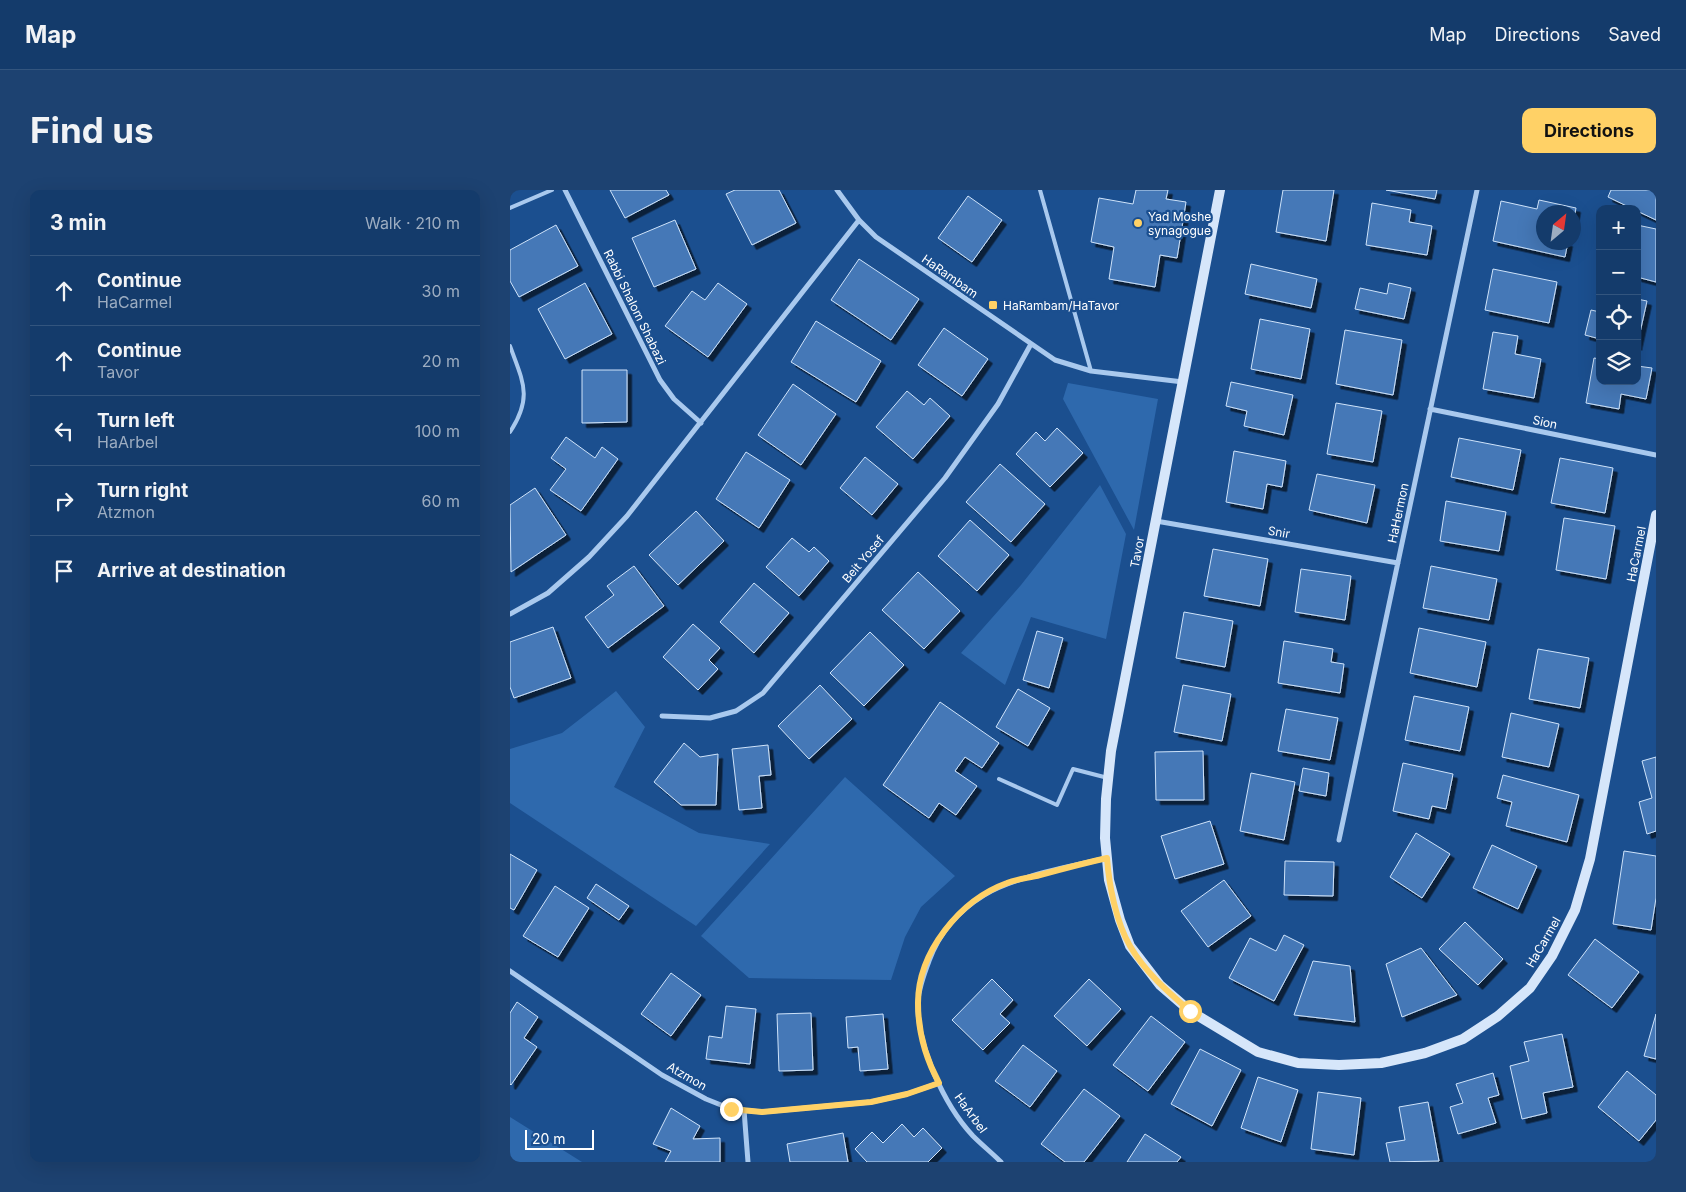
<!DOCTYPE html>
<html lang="en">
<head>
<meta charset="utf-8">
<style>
	body { margin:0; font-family:Inter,sans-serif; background:#1d4271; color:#f1f3f6 }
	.controls { position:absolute; right:15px; top:15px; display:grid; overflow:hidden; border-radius:10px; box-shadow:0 5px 20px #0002 }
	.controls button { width:45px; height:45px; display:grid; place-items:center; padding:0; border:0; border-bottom:1px solid #33557e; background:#143b6b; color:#f1f3f6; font:25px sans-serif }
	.compass { position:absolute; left:1026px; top:15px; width:45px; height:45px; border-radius:50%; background:#143b6b; box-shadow:0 5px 20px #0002; rotate:29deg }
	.scale { position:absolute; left:15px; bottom:12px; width:69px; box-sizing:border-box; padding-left:5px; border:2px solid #fff; border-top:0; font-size:14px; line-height:18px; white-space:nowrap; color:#fff; -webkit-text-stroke:4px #1b4f8f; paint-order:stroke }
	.stop { position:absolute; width:15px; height:15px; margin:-11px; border:4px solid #ffd166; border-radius:50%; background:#fff }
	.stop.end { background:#ffd166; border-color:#fff; box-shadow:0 1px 5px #0008 }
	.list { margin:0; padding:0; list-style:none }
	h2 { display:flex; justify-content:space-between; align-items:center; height:65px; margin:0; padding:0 20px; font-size:21px }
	h2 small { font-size:16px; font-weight:400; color:#9dadc1 }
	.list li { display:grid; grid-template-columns:32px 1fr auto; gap:15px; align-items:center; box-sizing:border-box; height:70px; padding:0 20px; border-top:1px solid #33557e }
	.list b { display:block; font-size:19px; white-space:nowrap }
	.list p { margin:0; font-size:16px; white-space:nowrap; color:#9dadc1 }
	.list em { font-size:16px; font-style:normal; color:#9dadc1 }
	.icon { flex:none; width:28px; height:28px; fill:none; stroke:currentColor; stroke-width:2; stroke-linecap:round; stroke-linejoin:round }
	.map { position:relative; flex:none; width:1146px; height:972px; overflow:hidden; border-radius:10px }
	header { display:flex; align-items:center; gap:30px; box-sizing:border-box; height:70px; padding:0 25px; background:#143b6b; border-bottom:1px solid #33557e }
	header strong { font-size:24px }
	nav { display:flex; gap:28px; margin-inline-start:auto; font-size:18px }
	.intro { display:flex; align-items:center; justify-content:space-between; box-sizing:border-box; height:120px; padding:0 30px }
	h1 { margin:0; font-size:35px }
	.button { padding:12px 22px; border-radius:10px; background:#ffd166; color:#111; font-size:18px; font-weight:700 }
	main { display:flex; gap:30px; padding:0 30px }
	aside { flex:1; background:#143b6b; border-radius:10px; box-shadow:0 5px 20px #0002 }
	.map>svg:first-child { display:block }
</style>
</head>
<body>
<header>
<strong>Map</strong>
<nav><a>Map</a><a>Directions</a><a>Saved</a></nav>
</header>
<div class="intro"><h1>Find us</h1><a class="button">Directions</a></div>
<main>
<aside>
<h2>3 min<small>Walk · 210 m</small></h2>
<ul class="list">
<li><svg class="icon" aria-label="ahead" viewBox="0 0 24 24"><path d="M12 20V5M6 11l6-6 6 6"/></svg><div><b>Continue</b><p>HaCarmel</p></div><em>30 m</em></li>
<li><svg class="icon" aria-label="ahead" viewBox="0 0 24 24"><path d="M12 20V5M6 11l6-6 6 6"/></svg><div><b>Continue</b><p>Tavor</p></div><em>20 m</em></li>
<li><svg class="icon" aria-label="left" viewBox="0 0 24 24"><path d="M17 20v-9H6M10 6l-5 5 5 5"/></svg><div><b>Turn left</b><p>HaArbel</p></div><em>100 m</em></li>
<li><svg class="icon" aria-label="right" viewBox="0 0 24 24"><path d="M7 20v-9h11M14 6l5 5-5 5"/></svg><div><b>Turn right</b><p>Atzmon</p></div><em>60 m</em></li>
<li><svg class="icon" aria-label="arrive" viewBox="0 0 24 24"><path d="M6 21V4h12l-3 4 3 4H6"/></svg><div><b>Arrive at destination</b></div></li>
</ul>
</aside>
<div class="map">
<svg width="1146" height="972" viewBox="0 0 1146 972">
	<defs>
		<filter id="shadow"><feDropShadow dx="4.5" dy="4.5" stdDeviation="0" flood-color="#0009"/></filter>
	</defs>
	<rect width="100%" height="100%" fill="#1b4f8f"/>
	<!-- green -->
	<path fill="#2e69ad" d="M558 193 648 209 624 340 553 209Z
		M590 295 616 344 596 449 521 427 495 495 451 463 511 395Z
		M106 501 135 537 104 597 189 643 260 654 186 736 0 613V559L52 543Z
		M335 587 445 686 411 717 395 747 381 790 239 788 191 746Z
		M0 927 72 972H0Z"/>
	<!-- building -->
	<path fill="#4478b7" stroke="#cfe3fa" filter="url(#shadow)" d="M100 0H156L159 5 115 28Z
		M225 0H269L286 33 242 55 216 4Z
		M626 0H658L656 9 676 12 667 68 650 65 645 97 599 89 604 57 581 52 589 8 623 14Z
		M773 0H824L816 51 766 42Z
		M876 0H927L925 9Z
		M1101 0H1146V30L1127 21V19H1123L1098 7Z
		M458 6 492 30 462 72 428 48Z
		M1029 10 1066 18 1064 29V22H1034V52H1058L1055 67 983 51 991 11 1027 19Z
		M862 13 901 20 899 32 922 36 917 65 856 55Z
		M165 30 186 79 144 97 122 48Z
		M46 35 68 76 9 107 0 91V60Z
		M1127 35 1146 39V92L1127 87Z
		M349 69 409 109 381 150 321 110Z
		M741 74 807 89 801 118 735 104Z
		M983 79 1047 92 1039 133 975 120Z
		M75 93 102 144 55 169 28 119Z
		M208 93 237 114 198 167 155 136 182 101 195 110Z
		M879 93 901 98 894 129 845 119 850 98 877 104Z
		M1127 109 1137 111 1127 156Z
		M1081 120 1090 122V149L1075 145Z
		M750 129 800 139 791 189 741 179Z
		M306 131 371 171 346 212 281 172Z
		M434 138 478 169 452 206 408 175Z
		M835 140 892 150 883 205 826 194Z
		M983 142 1008 146 1005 164 1031 169 1024 208 973 199Z
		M1084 168 1090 169V191H1127V176L1142 178 1136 209 1111 204 1109 219 1076 213Z
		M72 180H117V232L72 233Z
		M721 192 783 205 774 245 734 236 737 221 716 216Z
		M283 194 326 224 291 275 248 245Z
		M397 201 414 215 420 208 440 226 403 269 366 237Z
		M826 213 872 221 863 272 817 264Z
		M547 238 573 263 540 297 506 264 526 242 535 251Z
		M56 247 85 268 92 257 108 269 71 321 40 300 56 279 41 268Z
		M949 248 1011 260 1003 300 941 287Z
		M724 261 776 271 772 297 757 294 753 319 716 312Z
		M236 262 280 290 249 338 206 309Z
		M355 267 388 294 362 325 330 298Z
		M1050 268 1103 278 1095 323 1041 313Z
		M490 274 535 314 501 352 456 312Z
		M807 284 865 295 857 333 799 320Z
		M25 298 56 345 1 382 0 315Z
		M936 311 996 322 989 361 930 351Z
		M186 321 214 351 168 395 139 365Z
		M1054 328 1105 336 1096 389 1046 380Z
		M460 330 499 365 467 401 428 366Z
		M282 348 299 362 304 357 319 371 289 406 256 377Z
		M703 359 758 369 750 416 694 406Z
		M124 376 154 416 98 458 75 427 104 405 97 396Z
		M921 376 987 389 979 430 913 418Z
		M791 379 841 386 835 430 785 422Z
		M408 382 450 421 414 459 372 420Z
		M244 393 279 423 244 463 210 432Z
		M674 422 723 431 715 477 666 468Z
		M183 434 210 458 199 470 208 479 188 500 153 467Z
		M43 437 61 488 4 508 0 497V452Z
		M909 438 976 452 967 497 900 483Z
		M527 441 553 448 539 498 513 490Z
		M360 442 394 475 354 516 320 483Z
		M774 451 823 459 821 472 834 474 830 503 768 493Z
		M1028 459 1079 468 1070 518 1019 509Z
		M310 495 342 529 299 569 268 536Z
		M673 495 721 504 712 551 664 542Z
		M508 499 540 518 518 556 486 537Z
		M904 506 959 517 950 561 895 550Z
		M430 512 489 553 472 578 455 567 445 581 467 596 446 625 429 613 419 628 373 595Z
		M776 519 828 528 820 570 768 561Z
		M1001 523 1049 534 1039 577 992 567Z
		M174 553 190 567 208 564 206 615H171L144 592Z
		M258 555 261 585 249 586 252 618 229 620 222 559Z
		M693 561 694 610H646L645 562Z
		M1146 567V641L1137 644 1129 612 1142 608 1132 571Z
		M893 573 943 584 936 619 922 616 919 629 883 621Z
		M793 578 819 583 816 606 789 601Z
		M741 583 785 592 774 650 730 641Z
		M993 585 1069 605 1057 652 996 636 1002 612 987 608Z
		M700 631 714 674 665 689 651 646Z
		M906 643 940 664 912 708 880 687Z
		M982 655 1027 676 1008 719 963 698Z
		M1114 661 1146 666V708L1141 740 1103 734Z
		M0 664 27 680 4 720 0 718Z
		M775 671 824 672 823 706 774 705Z
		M714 690 741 726 698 757 671 721Z
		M86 694 119 716 109 730 77 708Z
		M45 696 79 718 48 767 13 746Z
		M955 732 993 769 968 795 929 759Z
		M774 745 794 755 764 811 719 788 740 748 766 761Z
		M1085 749 1129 782 1102 818 1058 785Z
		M911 758 947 805 892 827 876 774Z
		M803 771 840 776 845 832 784 825Z
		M161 783 191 805 161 846 131 824Z
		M482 789 503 810 490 824 500 833 473 860 442 830Z
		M579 789 611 819 577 856 544 826Z
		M7 812 28 827 14 848 27 857 1 895 0 894V823Z
		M216 816 246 819 240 874 196 869 199 846 212 848Z
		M301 823 303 880 269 881 267 824Z
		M373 824 378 879 350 881 348 857 338 858 336 827Z
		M1146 824V869L1134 866Z
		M641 826 675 852 638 901 603 875Z
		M1052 844 1063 897 1033 903 1037 923 1012 929 1000 876 1019 871 1014 852Z
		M513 855 547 881 520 917 485 891Z
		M690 859 731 880 702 936 661 914Z
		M1117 881 1146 905V930L1129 951 1088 917Z
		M983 883 989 905 978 908 986 933 948 944 940 917 953 913 946 894Z
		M748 887 788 900 771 952 731 938Z
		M574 899 610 926 574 972H555L531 954Z
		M808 902 851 908 844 965 801 959Z
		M918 912 929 971 880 972 876 953 895 950 889 917Z
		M161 918 190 936 183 949 210 948V972H155L161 961 143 954Z
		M392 934 404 947 413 938 432 958 418 972H357L345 959 362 942 373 953Z
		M333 943 338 972H280L277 954Z
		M635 944 671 967 667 972H617Z"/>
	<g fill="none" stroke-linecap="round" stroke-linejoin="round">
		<!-- lane -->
		<path stroke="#a9c9ee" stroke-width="4" d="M530 0 581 181
			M0 18 42 0
			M0 156C13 192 23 207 0 242
			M489 589 547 615 563 579 598 588"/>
		<!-- street -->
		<path stroke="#a9c9ee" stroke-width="5" d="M55 0 150 190 164 209 191 233
			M327 0 349 30 366 47 545 170 581 181 673 192
			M920 219 1146 265
			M646 331 888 373
			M0 424 38 403 79 367 117 326 349 30
			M152 526 200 528 226 521 253 503 435 288 488 214 521 154
			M829 650 967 0
			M0 781 152 885 196 909 221 919 252 922 361 912 397 904 429 893
			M234 920 238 972
			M491 972C482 963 472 955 463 946 434 915 406 854 408 811 409 797 414 784 419 771 429 743 448 721 474 705 506 686 559 677 597 668"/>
		<!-- secondary -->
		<path stroke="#d6e6fa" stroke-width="10" d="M710 0 601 561 596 609 595 648 599 690 610 730 620 756 650 795 680 821 748 862 788 873 829 875 871 873 915 863 953 849 988 826 1020 798 1042 766 1065 720 1080 669 1146 325"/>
	</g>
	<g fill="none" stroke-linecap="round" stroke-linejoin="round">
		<!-- route -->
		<path stroke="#ffd166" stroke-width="6" d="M221 919 252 922 361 912 397 904 429 893C416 869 408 840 408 813 408 762 450 710 497 693 507 689 519 688 530 685 552 679 575 673 597 668 599 695 606 732 620 756 635 782 658 802 680 821"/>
	</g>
	<!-- markers -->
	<g fill="#ffd166" stroke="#1b4f8f" stroke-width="2">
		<circle cx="628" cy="33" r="5"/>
		<rect x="478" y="110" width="10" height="10" rx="2.5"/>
	</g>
	<g text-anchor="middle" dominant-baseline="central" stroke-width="4.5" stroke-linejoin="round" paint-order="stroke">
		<!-- poi labels -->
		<g font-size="12" fill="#fff" stroke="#1b4f8f" text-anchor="start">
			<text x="638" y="26">Yad Moshe<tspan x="638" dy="14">synagogue</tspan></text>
			<text x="493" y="115">HaRambam/HaTavor</text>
		</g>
		<!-- street labels -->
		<g font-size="12" fill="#fff" stroke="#1b4f8f">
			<text transform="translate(440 86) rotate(35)">HaRambam</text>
			<text transform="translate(125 117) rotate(64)">Rabbi Shalom Shabazi</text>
			<text transform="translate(1035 232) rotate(12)">Sion</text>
			<text transform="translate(888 323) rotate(-78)">HaHermon</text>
			<text transform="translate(769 342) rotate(10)">Snir</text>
			<text transform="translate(627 362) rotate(-79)">Tavor</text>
			<text transform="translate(1126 364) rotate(-79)">HaCarmel</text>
			<text transform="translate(353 369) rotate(-50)">Beit Yosef</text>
			<text transform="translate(1033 752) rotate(-60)">HaCarmel</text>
			<text transform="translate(177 886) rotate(30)">Atzmon</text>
			<text transform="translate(461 923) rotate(54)">HaArbel</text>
		</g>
	</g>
</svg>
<div class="controls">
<button>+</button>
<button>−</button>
<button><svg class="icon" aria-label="locate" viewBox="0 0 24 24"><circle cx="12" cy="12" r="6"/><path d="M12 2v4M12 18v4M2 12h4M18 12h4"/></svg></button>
<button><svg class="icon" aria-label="layers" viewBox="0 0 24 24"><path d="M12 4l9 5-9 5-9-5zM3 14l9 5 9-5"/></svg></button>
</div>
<svg class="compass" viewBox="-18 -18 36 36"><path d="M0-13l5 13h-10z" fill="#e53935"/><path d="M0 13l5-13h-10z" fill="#9dadc1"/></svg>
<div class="scale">20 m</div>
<div class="stop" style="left:680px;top:821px"></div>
<div class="stop end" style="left:221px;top:919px"></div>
</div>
</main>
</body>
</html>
